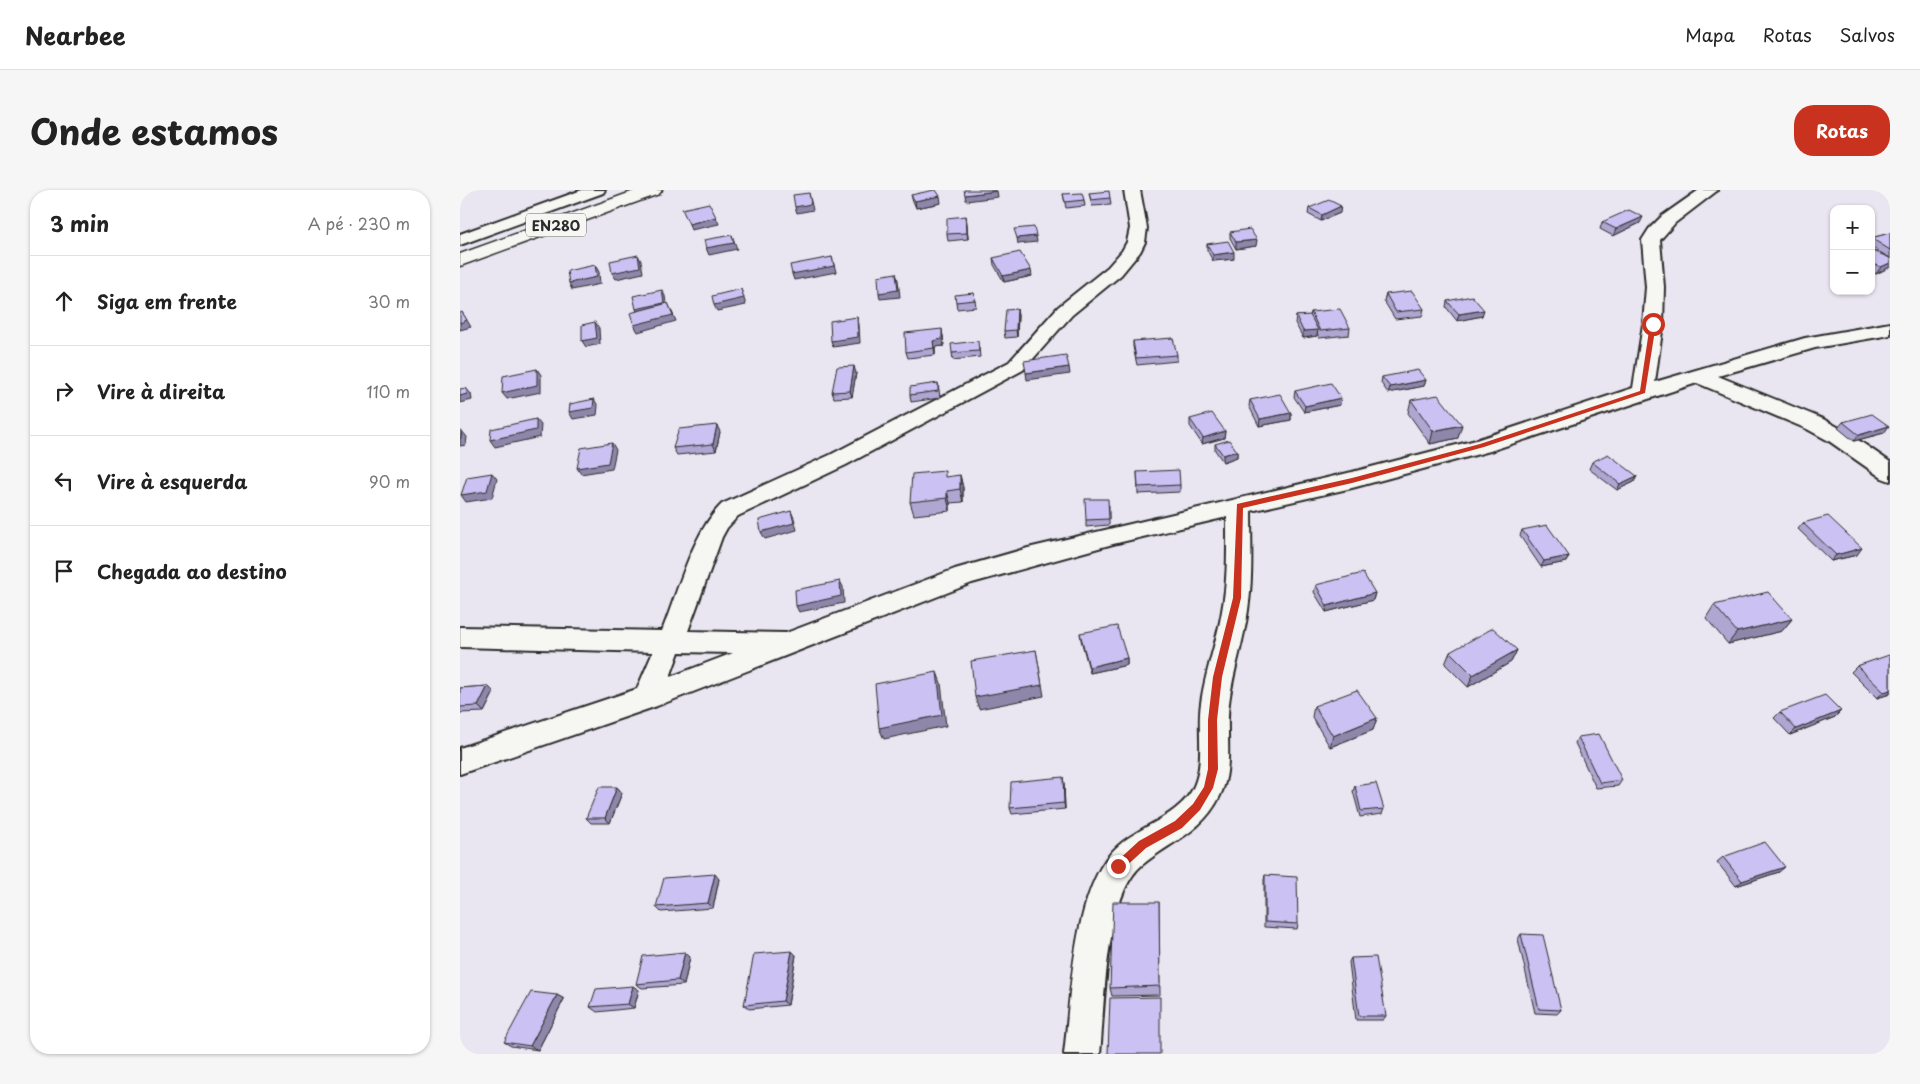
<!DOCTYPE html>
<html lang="pt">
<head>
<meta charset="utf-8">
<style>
	body { margin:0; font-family:"Playpen Sans",sans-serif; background:#f6f6f6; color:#222 }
	.controls { position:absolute; right:15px; top:15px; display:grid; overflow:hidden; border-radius:10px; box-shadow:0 1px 4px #0004 }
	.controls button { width:45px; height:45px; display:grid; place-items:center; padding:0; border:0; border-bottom:1px solid #e0e0e0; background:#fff; color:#222; font:25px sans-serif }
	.stop { position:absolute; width:15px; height:15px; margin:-11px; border:4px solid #c8321e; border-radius:50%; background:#fff }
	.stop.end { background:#c8321e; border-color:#fff; box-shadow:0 1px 5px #0008 }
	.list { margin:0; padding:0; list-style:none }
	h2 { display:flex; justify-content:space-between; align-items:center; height:65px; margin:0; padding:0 20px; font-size:21px }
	h2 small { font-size:16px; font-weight:400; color:#767676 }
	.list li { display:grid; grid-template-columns:32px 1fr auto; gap:15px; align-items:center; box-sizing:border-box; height:90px; padding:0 20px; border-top:1px solid #e0e0e0 }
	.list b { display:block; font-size:19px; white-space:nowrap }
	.list em { font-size:16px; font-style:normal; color:#767676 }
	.icon { flex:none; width:28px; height:28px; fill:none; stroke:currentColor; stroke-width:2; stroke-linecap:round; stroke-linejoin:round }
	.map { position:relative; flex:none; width:1430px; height:864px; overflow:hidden; border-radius:20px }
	header { display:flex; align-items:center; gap:30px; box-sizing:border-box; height:70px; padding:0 25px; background:#fff; border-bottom:1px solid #e0e0e0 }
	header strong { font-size:24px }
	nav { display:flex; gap:28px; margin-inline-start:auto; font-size:18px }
	.intro { display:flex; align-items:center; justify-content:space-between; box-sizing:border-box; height:120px; padding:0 30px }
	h1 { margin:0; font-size:35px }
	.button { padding:12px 22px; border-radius:20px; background:#c8321e; color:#fff; font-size:18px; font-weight:700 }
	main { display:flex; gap:30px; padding:0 30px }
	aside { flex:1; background:#fff; border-radius:20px; box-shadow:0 1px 4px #0004 }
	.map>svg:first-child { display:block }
</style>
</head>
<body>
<header>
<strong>Nearbee</strong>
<nav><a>Mapa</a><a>Rotas</a><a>Salvos</a></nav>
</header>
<div class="intro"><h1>Onde estamos</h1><a class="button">Rotas</a></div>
<main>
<aside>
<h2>3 min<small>A pé · 230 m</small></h2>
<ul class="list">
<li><svg class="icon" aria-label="ahead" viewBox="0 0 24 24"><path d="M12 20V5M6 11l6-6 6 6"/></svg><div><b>Siga em frente</b></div><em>30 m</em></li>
<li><svg class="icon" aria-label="right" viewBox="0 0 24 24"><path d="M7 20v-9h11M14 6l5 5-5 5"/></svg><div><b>Vire à direita</b></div><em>110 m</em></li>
<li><svg class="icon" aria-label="left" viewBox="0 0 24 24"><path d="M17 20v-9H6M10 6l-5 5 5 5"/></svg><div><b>Vire à esquerda</b></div><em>90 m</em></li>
<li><svg class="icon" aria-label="arrive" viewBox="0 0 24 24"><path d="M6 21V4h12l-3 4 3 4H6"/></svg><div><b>Chegada ao destino</b></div></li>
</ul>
</aside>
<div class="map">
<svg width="1430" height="864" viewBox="0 0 1430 864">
	<rect width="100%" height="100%" fill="#e9e6f2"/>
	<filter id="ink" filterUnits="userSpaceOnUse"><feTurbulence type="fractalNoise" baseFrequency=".02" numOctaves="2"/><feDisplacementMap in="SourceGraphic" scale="10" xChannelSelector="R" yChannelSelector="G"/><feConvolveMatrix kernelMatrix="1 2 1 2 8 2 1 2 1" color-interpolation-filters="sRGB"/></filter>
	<g filter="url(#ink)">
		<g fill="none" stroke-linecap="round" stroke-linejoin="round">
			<!-- minor casing -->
			<g stroke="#2b2b2b" stroke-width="4">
				<path id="minor" d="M122 0H145L143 3 0 55V44Z
					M664 0H680L687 38 685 52 680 62 661 85 612 125 563 180 386 275 278 326 267 338 262 347 228 441 326 443 495 379 568 358 892 282 1016 250 1173 198 1183 134 1186 97 1182 50 1189 39 1202 26 1239 0H1258L1215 33 1200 50 1204 97 1203 134 1195 192 1345 148 1430 133V145L1355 158 1258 186 1363 229 1385 241 1430 272V291L1422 288 1369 251 1347 239 1237 193 1030 261 892 298 791 321C791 354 793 387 788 420 784 451 773 481 769 513 765 544 774 577 760 606 742 643 711 651 682 675 644 707 645 816 640 864H604C611 807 613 695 658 656 681 635 721 626 734 596 745 571 737 540 741 513 745 482 757 452 762 421 768 390 767 358 767 327L653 354 512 393 197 516 0 584V558L177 499 193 462 0 457V437L202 441C218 402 232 343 262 314L370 265 549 172 598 117 648 77 662 61 667 52 670 38ZM219 462 273 463 210 487Z"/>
			</g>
			<!-- primary casing -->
			<g stroke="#2b2b2b" stroke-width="3">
				<path id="primary" d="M177 0H202L199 4 0 76V64Z"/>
			</g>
			<!-- minor -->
			<use href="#minor" fill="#f6f6f2" fill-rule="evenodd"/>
			<!-- primary -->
			<use href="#primary" fill="#f6f6f2" fill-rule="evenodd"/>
		</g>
		<!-- wall -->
		<path fill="#afa6d1" stroke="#2b2b2b" d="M629 3 650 8 651 15 632 16Z
			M603 4 624 10 625 16 606 18Z
			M451 5 481 13 456 18 453 11Z
			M849 18 880 23 861 31 848 24Z
			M506 26 508 49 488 51 487 44Z
			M1142 32 1180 33 1153 46 1140 39Z
			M770 42 796 56 776 59 770 48Z
			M1430 43V68L1411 57V48Z
			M747 54 774 69 753 71 747 60Z
			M1411 60 1430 68V77L1416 84 1411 81Z
			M533 68 572 86 544 92 534 75Z
			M514 103 516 117 497 119 496 112Z
			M926 104 964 119 962 126 935 129 924 111Z
			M987 111 1022 126 997 131 986 117Z
			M557 119 558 126 557 147 545 148 544 141Z
			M851 122 890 138 889 145 859 148 857 143V146L843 148 835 133 836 126H850Z
			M483 145 484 156 475 157V165L448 168 446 162Z
			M673 151 717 165V171L677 175 673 157Z
			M519 157 520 167 493 170 492 163Z
			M396 183 392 207 374 208 372 202Z
			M922 187 966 190 964 196 928 203 921 193Z
			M478 193 479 200 480 208 451 212 450 205Z
			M835 201 880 215 844 222 834 207Z
			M790 210 831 223V230L799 236 789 216Z
			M951 210 998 248 970 254 948 223Z
			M730 229 765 241 764 248 742 254 730 236Z
			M1383 232 1424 243 1394 251 1378 238Z
			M260 242 256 261 217 265 213 258Z
			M755 254 777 261V267L763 272 755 260Z
			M1132 272 1177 286 1174 292 1157 300 1129 279Z
			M677 282 720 295V302L678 304Z
			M500 285 503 298V312L490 313V321L454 325 450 312Z
			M649 315V335L626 337V330Z
			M1343 333 1397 365 1371 371 1338 339Z
			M1062 340 1109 366 1106 372 1081 377 1060 346Z
			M856 395 915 403 913 410 866 422 854 402Z
			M1254 415 1332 429 1322 441 1268 454 1246 428Z
			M620 443 667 468V475L630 483 621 450Z
			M1057 460 1051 472 1008 497 985 474 990 462Z
			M1430 466V504L1417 508 1391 482 1397 476Z
			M28 496 34 502 24 522 0 523V498Z
			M854 516 917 528 913 540 870 557 852 527Z
			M1320 522 1375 527 1330 545 1314 528Z
			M1118 547 1162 590 1158 596 1136 598 1115 553Z
			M604 593 605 619 552 624 550 618Z
			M895 596 924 619 922 624 900 627 893 601Z
			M157 597 162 603 150 633H131L126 628Z
			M1263 667 1319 682 1276 696 1257 672Z
			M805 685 838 734 837 739 804 737V690Z
			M259 689 253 718 201 722 196 717Z
			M699 712 700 805 652 806 650 798Z
			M1061 744 1101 820 1097 824 1075 823 1058 749Z
			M336 765 328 815 289 819 284 815Z
			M230 767 224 795 182 798 176 794Z
			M891 768 926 826 923 830H896L889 772Z
			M179 800 174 818 137 822 130 817Z
			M97 805 104 809 78 860 51 856 44 852Z"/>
		<!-- shaded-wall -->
		<path fill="#8e87aa" stroke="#2b2b2b" d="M537 1 538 7 506 11 505 5Z
			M349 3 353 20 337 23 335 17Z
			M480 6 481 13 456 18 455 11Z
			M881 16 880 23 861 31 862 25Z
			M506 26 507 33 508 49 507 43Z
			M256 27 259 34 231 40 229 34Z
			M1183 27 1180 33 1153 46 1156 39Z
			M272 45 277 59 249 65 246 58Z
			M576 46 577 52 558 54 557 48Z
			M797 50 796 56 776 59V52Z
			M774 62V69L753 71V65Z
			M178 65 181 71 183 83 156 89 152 83Z
			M372 67 376 82 334 90 332 84Z
			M1430 73V77L1416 84 1421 77Z
			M135 75 139 82 140 94 112 100 109 93Z
			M571 80 572 86 544 92 543 86Z
			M436 83 438 90 440 107 420 109 419 103Z
			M281 99 286 115 257 121 254 115Z
			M202 100 205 106 207 119 179 126 176 119Z
			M208 113 216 131 178 142 174 135Z
			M557 119 558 126 557 147 556 140Z
			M1024 120 1022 126 997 131 999 124Z
			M2 122 11 137 0 140V133Z
			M397 127 399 134 400 153 373 157 371 151Z
			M135 132 139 138 140 154 126 157 122 151Z
			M482 139 484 156 475 157V165L473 151Z
			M858 140 857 146 843 148V141Z
			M394 176 396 183 392 207 390 201Z
			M609 177 610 184 567 190 566 183Z
			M77 179 81 185V202L47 209 42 203Z
			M966 190 964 196 928 203 930 197Z
			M6 198 11 204 12 210 0 213V206Z
			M881 208 880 215 844 222 845 216Z
			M134 209 138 216 137 225 113 229 109 222Z
			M831 223V230L799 236 800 229Z
			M76 229 81 235 80 247 35 257 30 250Z
			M257 235 260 242 256 261 253 254Z
			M1002 235 998 248 970 254 973 241Z
			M1429 236 1424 243 1394 251 1399 245Z
			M2 241 7 247 6 255 0 256V249Z
			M765 241 764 248 742 254 743 248Z
			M152 253 156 260 152 279 121 284 117 278Z
			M777 261V267L763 272V265Z
			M32 283 37 289 32 308 6 312 1 305Z
			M500 285 503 298V312L500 299Z
			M1177 286 1174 292 1157 300 1160 294Z
			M487 301 490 313V321L487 308Z
			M331 321 334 328 337 340 305 349 301 342Z
			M1402 358 1397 365 1371 371 1376 365Z
			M1109 366 1106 372 1081 377 1084 371Z
			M380 391 383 397 384 413 339 422 336 416Z
			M915 403 913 410 866 422 867 416Z
			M1332 429 1322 441 1268 454 1277 442Z
			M576 460 584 506 519 519 515 507Z
			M1057 460 1051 472 1008 497 1013 485Z
			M667 468V475L630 483 629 477Z
			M477 482 481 493 486 536 424 549 419 538Z
			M28 496 34 502 24 522 18 516Z
			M1430 500V504L1417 508 1424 502Z
			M1381 521 1375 527 1330 545 1336 539Z
			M917 528 913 540 870 557 873 546Z
			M603 587 604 593 605 619 604 613Z
			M157 597 162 603 150 633 145 628Z
			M1325 677 1319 682 1276 696 1282 691Z
			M255 684 259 689 253 718 248 713Z
			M332 761 336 765 328 815 323 811Z
			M225 762 230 767 224 795 218 790Z
			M173 796 179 800 174 818 168 814Z
			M97 805 104 809 78 860 70 856Z"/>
		<!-- building -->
		<path fill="#cbc1f3" stroke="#2b2b2b" d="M474 0H476L480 6 455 11 451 5Z
			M504 0H536L537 1 505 5Z
			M649 1 650 8 631 10 629 3Z
			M349 3 351 14 335 17 333 5Z
			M622 3 624 10 605 12 603 4Z
			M869 10 881 16 862 25 849 18Z
			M249 13 256 27 229 34 222 19Z
			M1169 20 1183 27 1156 39 1142 32Z
			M506 26 507 43 487 44V28Z
			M574 37 576 46 557 48 554 39Z
			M790 39 797 50 776 52 770 42Z
			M1430 43V60L1411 48Z
			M272 45 274 53 246 58 244 50Z
			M768 51 774 62 753 65 747 54Z
			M1411 60 1430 68V73L1421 77 1411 73Z
			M560 62 571 80 543 86 533 68Z
			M178 65 180 77 152 83 150 71Z
			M372 67 374 76 332 84 330 75Z
			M135 75 137 87 109 93 107 81Z
			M436 83 438 100 419 103 418 86Z
			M281 99 284 108 254 115 252 106Z
			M202 100 204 113 176 119 173 106Z
			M952 101 964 119 936 122 926 104Z
			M514 103 515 110 496 112 495 105Z
			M1012 106 1024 120 999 124 987 111Z
			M208 113 213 125 174 135 170 123Z
			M557 119 556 140 544 141 546 120Z
			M880 119 890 138 860 141 851 122Z
			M2 122 7 130 0 133V123Z
			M850 125 858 140 843 141 836 126Z
			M397 127 398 147 371 151 370 131Z
			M135 132 137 148 122 151V135Z
			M482 139V149L473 151 474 158 446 162 445 143Z
			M713 148 717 165 676 168 673 151Z
			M518 151 519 161 492 163 491 154Z
			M606 165 609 177 566 183 564 171Z
			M394 176 390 201 372 202 377 177Z
			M77 179V195L42 203 43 186Z
			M958 180 966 190 930 197 922 187Z
			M478 193V201L450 205V197Z
			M871 193 881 208 845 216 835 201Z
			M6 198 7 204 0 206V199Z
			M820 204 831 223 800 229 790 210Z
			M978 205 1002 235 973 241 951 210Z
			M134 209 133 218 109 222 110 214Z
			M752 223 765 241 743 248 730 229Z
			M1412 224 1429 236 1399 245 1383 232Z
			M76 229V240L30 250 31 239Z
			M257 235 253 254 213 258 219 239Z
			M0 241H2L1 248 0 249Z
			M769 250 777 261 763 265 755 254Z
			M152 253 148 273 117 278 121 258Z
			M1148 264 1177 286 1160 294 1132 272Z
			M719 280 720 295 678 297 677 282Z
			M485 281V287L500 285V299L487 301V308L450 312 452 284Z
			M32 283 27 301 1 305 7 287Z
			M625 309H648L649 329 626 330Z
			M331 321 334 333 301 342 299 330Z
			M1368 326 1402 358 1376 365 1343 333Z
			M1087 335 1109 366 1084 371 1062 340Z
			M903 383 915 403 867 416 856 395Z
			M380 391 381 406 336 416 335 400Z
			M1308 402 1332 429 1277 442 1254 415Z
			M657 436 667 468 629 477 620 443Z
			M1033 438 1057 460 1013 485 990 462Z
			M576 460 582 495 515 507 511 471Z
			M1429 465 1430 466V500L1424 502 1397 476Z
			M477 482 482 525 419 538 415 494Z
			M28 496 18 516 0 517V498Z
			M897 500 917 528 873 546 854 516Z
			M1365 505 1381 521 1336 539 1320 522Z
			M1139 544 1162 590 1140 593 1118 547Z
			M603 587 604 613 550 618 551 592Z
			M916 593 924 619 901 621 895 596Z
			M139 597H157L145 628H126Z
			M1305 652 1325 677 1282 691 1263 667Z
			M255 684 248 713 196 717 204 688Z
			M805 685 837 687 838 734 805 732Z
			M653 712H699L700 796 650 798Z
			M1061 744 1083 745 1101 820 1079 819Z
			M332 761 323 811 284 815 294 764Z
			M225 762 218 790 176 794 183 766Z
			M916 767 926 826H899L891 768Z
			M173 796 168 814 130 817 136 799Z
			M71 802 97 805 70 856 44 852Z
			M700 807V864H648L650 808Z"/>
	</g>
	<!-- route -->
	<path fill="#c8321e" d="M1193 132 1196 134 1185 203 1024 257 892 293 783 318 781 408 762 487 757 530 758 579 753 598 740 620 722 638 686 658 662 680H655V673L679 651 715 631 733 614 744 597 748 579V530L753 487 773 408 777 314 892 288 1020 254 1180 201 1190 134Z"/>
	<g text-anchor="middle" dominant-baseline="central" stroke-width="5" stroke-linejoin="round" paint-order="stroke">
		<!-- shield labels -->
		<rect fill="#f6f6f2" stroke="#686867" stroke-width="1" x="66" y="23.5" width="60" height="23" rx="4"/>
		<g font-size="14" font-weight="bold" fill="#2b2b2b">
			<text x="96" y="35">EN280</text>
		</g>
	</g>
</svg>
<div class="controls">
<button>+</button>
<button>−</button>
</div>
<div class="stop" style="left:1193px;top:134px"></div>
<div class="stop end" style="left:658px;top:676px"></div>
</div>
</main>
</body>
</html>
